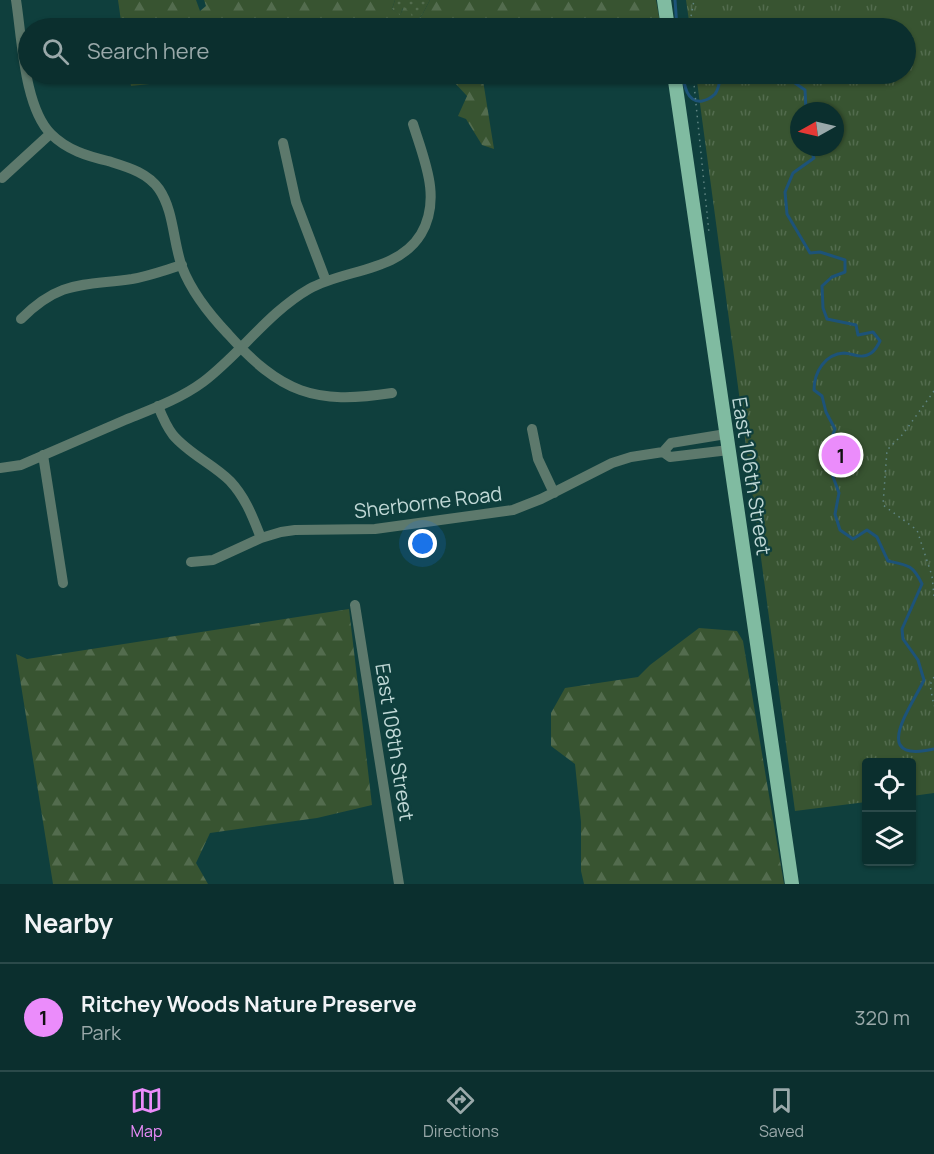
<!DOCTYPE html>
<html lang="en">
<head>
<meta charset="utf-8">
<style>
	body { margin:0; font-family:Manrope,sans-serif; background:#193b3a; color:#f1f3f6 }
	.controls { position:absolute; right:18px; bottom:18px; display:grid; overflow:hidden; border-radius:6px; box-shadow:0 2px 4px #0004 }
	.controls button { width:54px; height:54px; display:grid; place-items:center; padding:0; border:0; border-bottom:2px solid #2b4a4a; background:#0b2f2e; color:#f1f3f6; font:30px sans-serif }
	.compass { position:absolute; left:790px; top:102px; width:54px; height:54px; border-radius:50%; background:#0b2f2e; box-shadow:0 2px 4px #0004; rotate:262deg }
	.you { position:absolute; left:423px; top:544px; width:21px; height:21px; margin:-15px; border:4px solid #fff; border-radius:50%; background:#1a73e8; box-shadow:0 0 0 9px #1a73e833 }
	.badge { display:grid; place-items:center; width:39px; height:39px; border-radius:50%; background:#eb8cfb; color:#111; font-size:20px; font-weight:700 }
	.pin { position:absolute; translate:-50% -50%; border:3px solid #fff; box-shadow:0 2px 6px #0006 }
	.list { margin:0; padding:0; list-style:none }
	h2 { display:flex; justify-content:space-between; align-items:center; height:78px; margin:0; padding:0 24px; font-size:26px }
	h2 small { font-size:20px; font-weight:400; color:#9aa9aa }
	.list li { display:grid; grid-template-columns:39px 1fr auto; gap:18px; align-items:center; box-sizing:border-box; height:108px; padding:0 24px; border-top:2px solid #2b4a4a }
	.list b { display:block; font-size:22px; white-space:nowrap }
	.list p { margin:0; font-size:20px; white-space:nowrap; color:#9aa9aa }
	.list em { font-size:20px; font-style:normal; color:#9aa9aa }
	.icon { flex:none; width:33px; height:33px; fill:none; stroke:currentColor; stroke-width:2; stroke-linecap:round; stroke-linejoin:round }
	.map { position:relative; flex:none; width:934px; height:884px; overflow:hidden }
	.search { position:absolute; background:#0b2f2e; box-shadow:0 2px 4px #0004; left:18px; right:18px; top:18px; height:66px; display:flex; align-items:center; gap:15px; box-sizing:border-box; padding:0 21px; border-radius:33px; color:#9aa9aa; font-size:22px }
	.sheet { height:186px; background:#0b2f2e }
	nav { display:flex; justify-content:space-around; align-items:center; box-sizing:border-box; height:84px; border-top:2px solid #2b4a4a; background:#0b2f2e; font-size:16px; color:#9aa9aa }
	nav a { display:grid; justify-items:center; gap:3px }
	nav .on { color:#eb8cfb }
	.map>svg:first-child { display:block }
</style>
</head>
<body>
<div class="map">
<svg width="934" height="884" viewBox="0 0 934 884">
	<defs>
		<pattern id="grass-dots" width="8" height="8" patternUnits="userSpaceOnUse" patternTransform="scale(1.5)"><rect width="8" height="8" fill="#385431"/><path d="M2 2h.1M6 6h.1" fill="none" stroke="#536c4e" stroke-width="1.8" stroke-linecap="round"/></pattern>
		<pattern id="forest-firs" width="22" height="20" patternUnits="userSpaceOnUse" patternTransform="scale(1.5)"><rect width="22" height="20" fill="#385431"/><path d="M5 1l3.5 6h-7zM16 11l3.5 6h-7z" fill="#536c4e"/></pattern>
		<pattern id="park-tufts" width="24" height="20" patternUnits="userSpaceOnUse" patternTransform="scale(1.5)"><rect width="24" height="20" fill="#385431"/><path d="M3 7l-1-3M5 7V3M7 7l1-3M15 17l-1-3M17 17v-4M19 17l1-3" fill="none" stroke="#536c4e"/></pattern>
	</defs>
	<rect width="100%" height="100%" fill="#0f3f3d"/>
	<!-- grass -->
	<path fill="url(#grass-dots)" d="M395 0H430L422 15 414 23 403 8 400 16 392 9Z"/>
	<!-- forest -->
	<path fill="url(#forest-firs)" d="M118 0H196L200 11 206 6 204 0H395L392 9 400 15 404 7 411 14 414 23 422 15 430 0H656L661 28H122Z
		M129 74H242L131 86Z
		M439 74H482L494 149 482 145 466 119 458 116 467 96 454 82 438 83Z
		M349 609 372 805 317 818 210 833 196 863 208 884H53L16 654 27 659Z
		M699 628 737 631 743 641 784 884H584L581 871V822L575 764 551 746V713L565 688 638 677 650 665Z"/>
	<!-- park -->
	<path fill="url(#park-tufts)" fill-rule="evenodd" d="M686 0H934V793L912 796V762H866V802L795 811 696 74H906V28H690ZM799 111H835V147H799Z"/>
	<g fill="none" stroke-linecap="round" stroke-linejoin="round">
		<!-- stream -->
		<path stroke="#1d5379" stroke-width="3" d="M675 0 677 28
			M683 74C684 85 687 103 702 101 707 100 711 98 715 94 719 89 719 82 721 76L726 74
			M782 74 805 90 806 111
			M809 147 814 158 793 173 785 192 787 214 810 253 820 252 845 260V272L832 277 822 286 823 308 827 319 856 325 858 335 873 332 880 341C876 349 872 355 863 356 857 357 850 353 844 353 825 354 814 372 814 390L822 396 826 412 835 429 830 443 835 454 832 474 839 493 835 514 840 530 853 539 867 530 877 537 888 561C908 565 913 565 922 584L902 629 903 639 918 660 924 680C912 706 868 764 934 749"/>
		<!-- path -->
		<path stroke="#608583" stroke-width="1.5" stroke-dasharray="1.5 4.5" stroke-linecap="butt" d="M689 28 694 0
			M693 74 709 233
			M934 391 903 434 887 450 883 505 917 530 932 576 934 596
			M934 677 930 685 934 706"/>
		<!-- minor -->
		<path stroke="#5d796c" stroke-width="10" d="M16 0C22 38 24 107 51 134 67 150 87 156 108 161 127 167 147 172 159 189 174 211 173 242 182 267 192 293 209 314 228 334 281 393 314 405 392 393
			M283 143 296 202 326 281
			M2 178 50 134
			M21 319C60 280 82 286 132 279 149 276 165 270 182 265
			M158 406C162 416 166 426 173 435 189 454 213 464 230 481 246 498 253 518 261 538
			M532 429 538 459 554 493
			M726 434 671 443 663 452 670 457 729 450
			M43 455 63 583
			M0 468 21 465C56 450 90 435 125 420 152 409 180 399 203 382 240 354 269 312 309 289 344 269 398 272 421 234 442 198 424 160 413 124
			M191 562 213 560 261 538 281 532 295 530 375 529 513 510 541 499 612 463 631 457 663 452
			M355 605 399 884"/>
		<!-- major -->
		<path stroke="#80bba1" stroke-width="14" d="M664 0 668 28
			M674 74 792 884"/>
	</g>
	<g text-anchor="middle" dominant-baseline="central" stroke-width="4.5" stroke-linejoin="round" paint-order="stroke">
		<!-- street labels -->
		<g font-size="20" fill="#c0d8d6" stroke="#0f3f3d">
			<text transform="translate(752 476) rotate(81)">East 106th Street</text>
			<text transform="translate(428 502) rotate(-7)">Sherborne Road</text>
			<text transform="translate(395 742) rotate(81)">East 108th Street</text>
		</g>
	</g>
</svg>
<div class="controls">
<button><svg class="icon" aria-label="locate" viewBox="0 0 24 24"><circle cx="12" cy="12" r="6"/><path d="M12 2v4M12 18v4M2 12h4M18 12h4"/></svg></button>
<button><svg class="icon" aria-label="layers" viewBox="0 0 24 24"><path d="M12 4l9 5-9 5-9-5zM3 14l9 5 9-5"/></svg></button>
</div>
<svg class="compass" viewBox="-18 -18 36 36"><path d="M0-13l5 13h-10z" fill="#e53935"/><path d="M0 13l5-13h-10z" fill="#9aa9aa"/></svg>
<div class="you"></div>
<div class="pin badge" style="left:841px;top:455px">1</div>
<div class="search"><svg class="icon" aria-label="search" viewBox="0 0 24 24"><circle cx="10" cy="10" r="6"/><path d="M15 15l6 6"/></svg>Search here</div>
</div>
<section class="sheet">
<h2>Nearby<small></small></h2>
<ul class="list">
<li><span class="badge">1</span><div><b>Ritchey Woods Nature Preserve</b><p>Park</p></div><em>320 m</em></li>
</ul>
</section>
<nav>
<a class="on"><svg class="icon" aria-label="map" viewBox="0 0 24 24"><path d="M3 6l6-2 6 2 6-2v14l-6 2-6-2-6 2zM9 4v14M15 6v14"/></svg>Map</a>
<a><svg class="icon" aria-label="directions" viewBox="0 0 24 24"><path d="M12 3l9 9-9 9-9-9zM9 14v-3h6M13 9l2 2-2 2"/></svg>Directions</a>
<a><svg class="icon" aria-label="saved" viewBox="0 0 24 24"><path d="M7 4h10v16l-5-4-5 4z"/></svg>Saved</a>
</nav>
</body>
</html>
